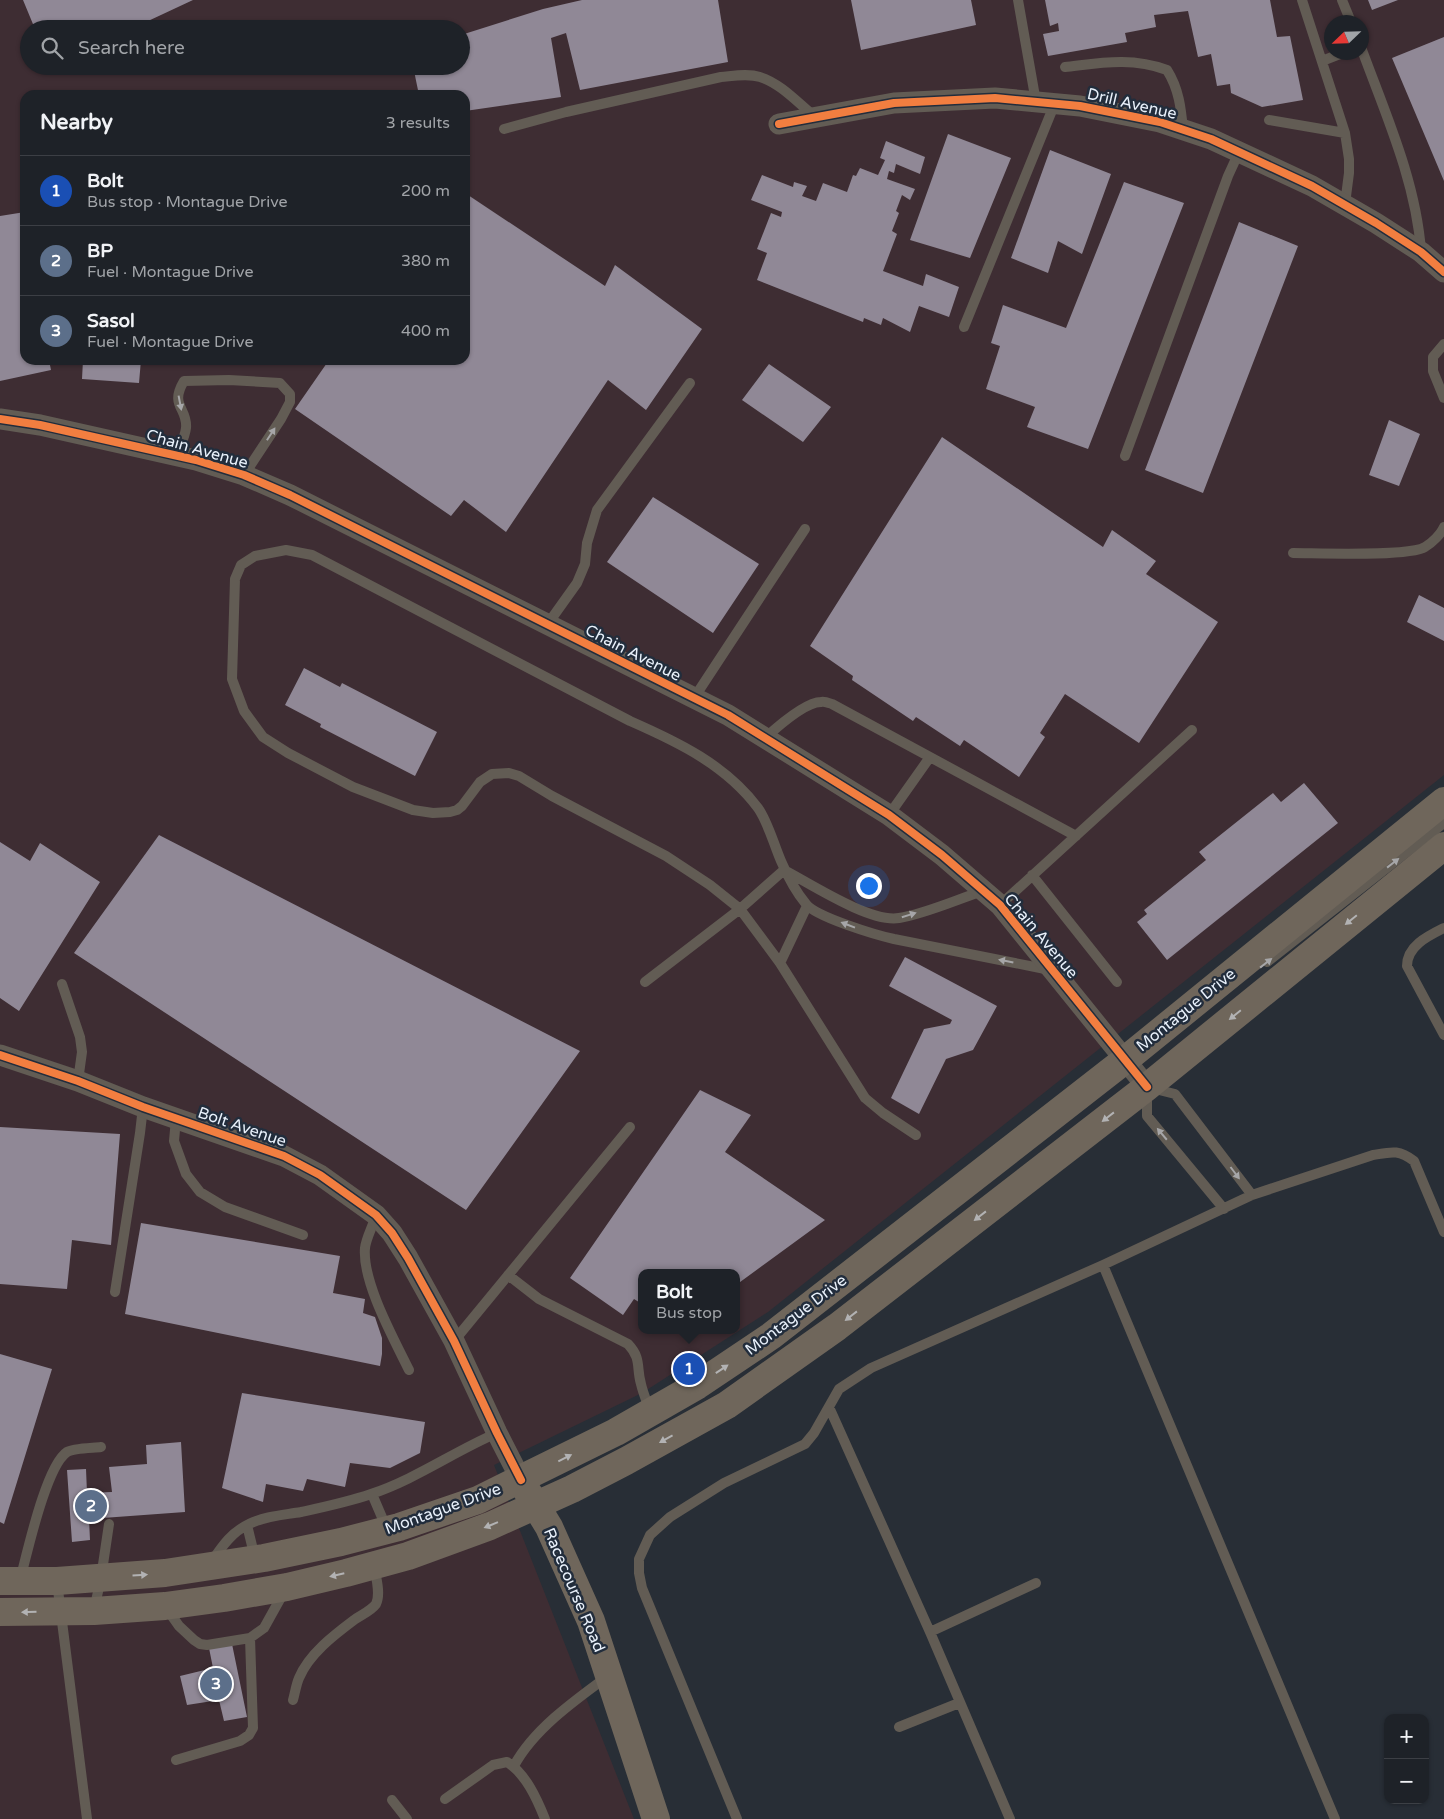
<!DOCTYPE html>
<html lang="en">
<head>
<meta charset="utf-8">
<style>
	body { margin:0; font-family:"Varela Round",sans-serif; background:#2b2f34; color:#f1f3f6 }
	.controls { position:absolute; right:15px; bottom:15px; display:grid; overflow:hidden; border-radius:10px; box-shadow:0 1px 4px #0004 }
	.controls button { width:45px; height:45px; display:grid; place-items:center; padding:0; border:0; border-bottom:1px solid #3c3f45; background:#1e2228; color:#f1f3f6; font:25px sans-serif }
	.compass { position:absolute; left:1324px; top:15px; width:45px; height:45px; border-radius:50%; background:#1e2228; box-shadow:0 1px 4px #0004; rotate:247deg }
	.you { position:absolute; left:868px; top:885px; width:18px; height:18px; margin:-12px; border:4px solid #fff; border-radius:50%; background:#1a73e8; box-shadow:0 0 0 8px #1a73e833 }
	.badge { display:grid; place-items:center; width:32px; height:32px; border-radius:50%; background:#a5adb6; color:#fff; font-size:16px; font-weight:700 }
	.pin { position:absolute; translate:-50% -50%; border:2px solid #fff; box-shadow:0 1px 5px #0006 }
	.popup { position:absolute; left:638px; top:1269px; width:102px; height:65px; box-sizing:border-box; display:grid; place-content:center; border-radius:10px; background:#1e2228; filter:drop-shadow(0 1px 4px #0005); font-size:16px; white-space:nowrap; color:#a1a4a8 }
	.popup b { font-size:19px; color:#f1f3f6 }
	.popup::after { content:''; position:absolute; left:50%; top:100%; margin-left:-10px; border:10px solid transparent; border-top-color:#1e2228 }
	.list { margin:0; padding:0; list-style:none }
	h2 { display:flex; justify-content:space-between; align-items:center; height:65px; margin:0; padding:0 20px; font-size:21px }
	h2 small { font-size:16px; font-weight:400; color:#a1a4a8 }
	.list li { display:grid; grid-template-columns:32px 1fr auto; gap:15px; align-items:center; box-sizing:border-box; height:70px; padding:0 20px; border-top:1px solid #3c3f45 }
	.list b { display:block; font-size:19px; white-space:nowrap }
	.list p { margin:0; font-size:16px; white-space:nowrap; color:#a1a4a8 }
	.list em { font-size:16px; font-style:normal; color:#a1a4a8 }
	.icon { flex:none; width:28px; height:28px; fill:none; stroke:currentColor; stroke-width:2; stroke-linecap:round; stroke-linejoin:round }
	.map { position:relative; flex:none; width:1444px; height:1819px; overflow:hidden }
	.search { position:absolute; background:#1e2228; box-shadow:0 1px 4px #0004; left:20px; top:20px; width:450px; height:55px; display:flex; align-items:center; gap:12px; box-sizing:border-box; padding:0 18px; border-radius:28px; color:#a1a4a8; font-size:19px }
	.panel { position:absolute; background:#1e2228; box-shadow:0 1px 4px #0004; left:20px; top:90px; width:450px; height:275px; border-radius:15px }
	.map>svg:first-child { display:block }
</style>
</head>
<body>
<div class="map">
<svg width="1444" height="1819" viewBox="0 0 1444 1819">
	<rect width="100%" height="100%" fill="#282e36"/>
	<!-- industrial -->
	<path fill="#3e2d33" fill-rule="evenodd" d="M0 0H1444V775L768 1312 642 1393 494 1465 634 1819H0ZM1332 22H1362V52H1332ZM29 29H461V66H29ZM25 95H465V360H25ZM642 1273H736V1330H642Z"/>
	<!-- building -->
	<path fill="#908896" d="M23 0H193L131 29H35Z
		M582 0H718L728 62 580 90 566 33 551 38 561 97 465 111V95H419L413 66H461V35L543 9Z
		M851 0H971L976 25 861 50Z
		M1045 0H1270L1277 37 1290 36 1303 100 1262 107 1231 93 1230 84 1217 86 1211 54 1198 57 1188 11 1154 15 1156 27 1125 33 1127 42 1048 56 1043 34 1059 31 1058 23 1050 26Z
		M1368 0H1398L1372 10Z
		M1444 37V181L1392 58Z
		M948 134 1011 158 970 258 910 240Z
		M886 141 925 157 920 174 896 164 894 173 889 171 887 179 915 189 910 200 902 195 896 211 899 213 892 231 897 234 883 271 923 286 926 274 959 287 949 317 919 306 910 332 883 318 881 325 864 318 863 322 757 280 767 253 757 249 771 213 781 217 782 212 751 200 762 175 793 187 794 182 807 186 802 196 816 201 823 183 847 192 853 175 856 176 860 168 878 175 885 160 880 158Z
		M1050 150 1111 174 1082 254 1058 241 1048 273 1011 258Z
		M1124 182 1184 203 1088 449 1027 427 1035 407 986 389 1000 346 991 343 1003 305 1066 328Z
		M465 193 605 286 615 265 702 329 646 410 608 380 506 532 464 500 451 516 295 409 329 360H465Z
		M25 212V360H49L51 370 0 381V216Z
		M1239 222 1298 246 1203 493 1145 470Z
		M83 360H141L139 383 82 379Z
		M769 364 831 407 803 442 742 400Z
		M1389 420 1420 434 1399 486 1369 475Z
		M942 437 1103 547 1112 530 1156 561 1146 574 1218 622 1139 743 1065 694 1040 733 1045 737 1019 777 964 740 960 746 916 717 913 721 852 680 853 676 810 646Z
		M653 497 759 564 713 633 607 562Z
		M1419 595 1444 608V641L1407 622Z
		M304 668 340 687 342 683 437 732 415 776 320 727 321 724 285 705Z
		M1304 783 1338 823 1167 960 1137 922 1147 914 1144 910 1206 860 1199 852 1273 793 1281 802Z
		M159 835 580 1051 466 1210 74 953Z
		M0 842 30 861 40 843 100 882 19 1011 0 998Z
		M905 957 997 1006 973 1050 946 1059 919 1114 891 1098 924 1029 950 1024 952 1020 889 986Z
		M700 1090 751 1115 725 1152 825 1220 736 1285V1273H642V1304L634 1299 623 1315 570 1278Z
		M0 1127 120 1134 111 1245 72 1240 67 1289 0 1284Z
		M141 1223 340 1256 333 1293 365 1299 363 1313 375 1317 382 1338V1354L380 1366 125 1314Z
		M0 1354 52 1369 4 1524 0 1522Z
		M242 1393 425 1422 420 1453 390 1468 350 1463 345 1487 307 1479 303 1491 266 1484 263 1502 222 1488Z
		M181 1442 185 1512 89 1519 90 1540 72 1542 67 1470 86 1469 87 1493 112 1492 109 1467 147 1464 146 1445Z
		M232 1644 247 1717 224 1721 219 1700 187 1705 180 1676 213 1668 209 1648Z"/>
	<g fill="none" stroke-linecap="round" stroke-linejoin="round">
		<!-- service -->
		<path stroke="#625c54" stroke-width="10" d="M1018 0 1036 102
			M1302 0 1345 133 1349 159V173L1345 204
			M1342 0 1351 22
			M1362 50C1386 115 1416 182 1421 251
			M1322 61 1345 52
			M1065 67C1101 63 1131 57 1167 70 1179 89 1181 108 1183 130
			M1269 120 1345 133
			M504 129 566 112 721 77C733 76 748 73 760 77 780 83 798 103 814 116
			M964 327 1055 103
			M1444 344 1433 357V371L1444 398
			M177 455C180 446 185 437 186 428 188 408 169 406 184 381L229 380 280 383 290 394V402L281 419 244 475
			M1125 456 1228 176 1239 152
			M1293 553C1317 553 1409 557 1425 547 1432 543 1441 534 1444 527
			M547 625 577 583 585 564 587 543 597 510 690 383
			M694 698 805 529
			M765 738C776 728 805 702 821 702 824 701 829 703 832 704L1076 836
			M889 815 930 757
			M1032 875 1117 982
			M1000 905 1192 730
			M807 906 780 963 865 1098 883 1113 916 1135
			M1444 928C1428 936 1407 946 1407 966L1444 1035
			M1267 962 1444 823
			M780 963 740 909 710 885 666 856 552 796 519 776 509 773 492 774 480 782 462 806 457 810 450 812 433 813 413 810 353 787 288 753 263 737 244 711 232 679 235 579 241 565 255 556 286 550 312 555 630 721C678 742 726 765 758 808 768 822 774 845 781 861 787 875 796 892 806 904 816 917 876 935 894 939L1050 970
			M645 982 740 909 784 870C811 884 870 923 899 918 925 914 958 899 983 891
			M62 984 80 1037 82 1052 78 1081
			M176 1119 174 1141 186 1174 200 1192 225 1207 303 1235
			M1224 1209 1147 1116V1087L1175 1094 1252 1195
			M376 1215C373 1226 366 1238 365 1248 362 1282 394 1339 409 1370
			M1103 1265 1335 1819
			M508 1275 539 1299 628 1344C642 1359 636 1367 641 1384 643 1393 647 1402 650 1411
			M115 1292 140 1133 143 1107
			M454 1341 630 1127
			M829 1407 930 1632 1010 1819
			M372 1494 387 1529
			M247 1525 255 1558
			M212 1561C223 1545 232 1532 249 1524 265 1516 284 1515 301 1512 324 1507 348 1502 371 1494 416 1479 453 1452 497 1433
			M20 1580C27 1554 46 1466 67 1452 73 1448 93 1448 101 1447
			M57 1582 87 1819
			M167 1609 179 1626 194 1640 200 1644 207 1645 250 1638 264 1628 284 1592
			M94 1610 101 1578 109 1524
			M930 1632 1036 1583
			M293 1700C295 1693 296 1685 299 1678 309 1654 334 1635 354 1620 361 1615 371 1611 376 1604 381 1594 376 1577 374 1566
			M899 1727 959 1703
			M176 1760 240 1741 249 1735 253 1728 250 1638
			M514 1766C533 1730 575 1700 608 1676
			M445 1799 493 1765 507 1762C526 1774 537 1799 545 1819
			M392 1800 407 1819
			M737 1819 642 1588 639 1573V1559L650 1535 670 1517 724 1483 805 1444 814 1433 839 1389 871 1368 1103 1265 1252 1195 1373 1155C1391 1152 1398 1149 1414 1161L1444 1232"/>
		<!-- minor -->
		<path stroke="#625c54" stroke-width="21" d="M779 124 894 103 995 98 1080 106 1160 122 1211 139 1312 186 1376 223 1421 252 1444 272
			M0 419 40 425 196 460 244 475 290 495 728 715 889 815 942 855 1000 905 1147 1087
			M0 1055 78 1081 143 1107 284 1156 320 1175 376 1215 392 1233 408 1258 454 1341 497 1433 521 1480"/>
		<!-- secondary -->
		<path stroke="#6f665b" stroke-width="28" d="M527 1491 549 1527 591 1621 656 1819
			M0 1581H57L165 1573 264 1558 341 1542 399 1527 478 1500 616 1432 698 1385 771 1336 1125 1060 1444 801
			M0 1612 94 1611 165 1606 224 1598 287 1587 346 1573 408 1556 490 1526 572 1489 626 1461 727 1405 837 1327 1147 1087 1444 846"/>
		<!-- cycleway casing -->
		<g stroke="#222d3c" stroke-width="11">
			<path id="cycleway" d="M779 124 894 103 995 98 1080 106 1160 122 1211 139 1312 186 1376 223 1421 252 1444 272
				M0 419 40 425 196 460 244 475 290 495 728 715 889 815 942 855 1000 905 1147 1087
				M0 1055 78 1081 143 1107 284 1156 320 1175 376 1215 392 1233 408 1258 454 1341 497 1433 521 1480"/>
		</g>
		<!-- cycleway -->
		<use href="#cycleway" stroke="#f27e40" stroke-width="8"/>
	</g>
	<!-- one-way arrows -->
	<defs><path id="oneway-solid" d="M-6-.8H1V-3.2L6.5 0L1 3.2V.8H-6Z" transform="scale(1.25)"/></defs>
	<g fill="#a6a6a8">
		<use href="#oneway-solid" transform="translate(180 403) rotate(79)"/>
		<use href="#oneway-solid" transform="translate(271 434) rotate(-57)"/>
		<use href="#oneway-solid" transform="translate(1393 863) rotate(-38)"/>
		<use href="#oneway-solid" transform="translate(909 915) rotate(-17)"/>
		<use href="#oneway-solid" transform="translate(848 925) rotate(-159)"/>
		<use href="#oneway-solid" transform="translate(1006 961) rotate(-169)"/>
		<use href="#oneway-solid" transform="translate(1266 963) rotate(-38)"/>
		<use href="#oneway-solid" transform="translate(1162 1134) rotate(-130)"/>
		<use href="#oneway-solid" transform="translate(1235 1173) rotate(53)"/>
	</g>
	<g fill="#b2b2b3">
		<use href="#oneway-solid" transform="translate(1351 920) rotate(141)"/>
		<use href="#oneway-solid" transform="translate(1235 1015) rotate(141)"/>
		<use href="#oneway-solid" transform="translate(1108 1117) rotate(142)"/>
		<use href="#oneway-solid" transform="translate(980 1216) rotate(142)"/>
		<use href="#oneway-solid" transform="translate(851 1316) rotate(142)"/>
		<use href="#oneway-solid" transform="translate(722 1369) rotate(-34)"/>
		<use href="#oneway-solid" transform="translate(666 1439) rotate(151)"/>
		<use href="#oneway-solid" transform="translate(565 1458) rotate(-27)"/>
		<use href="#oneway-solid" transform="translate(491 1525) rotate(158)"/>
		<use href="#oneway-solid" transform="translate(140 1575) rotate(-4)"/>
		<use href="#oneway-solid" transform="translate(337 1575) rotate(167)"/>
		<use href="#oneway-solid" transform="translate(29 1612) rotate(179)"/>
	</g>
	<g text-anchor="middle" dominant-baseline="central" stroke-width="5" stroke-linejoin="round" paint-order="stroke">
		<!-- street labels -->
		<g font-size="16" fill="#e9f1fb" stroke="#222d3c">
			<text transform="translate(1132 104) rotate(13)">Drill Avenue</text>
			<text transform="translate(197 449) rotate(16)">Chain Avenue</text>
			<text transform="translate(633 653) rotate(27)">Chain Avenue</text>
			<text transform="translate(1041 936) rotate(50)">Chain Avenue</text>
			<text transform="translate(1186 1010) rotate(-39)">Montague Drive</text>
			<text transform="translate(242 1127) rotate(19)">Bolt Avenue</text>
			<text transform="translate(796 1315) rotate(-37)">Montague Drive</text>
			<text transform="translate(443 1509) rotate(-20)">Montague Drive</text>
			<text transform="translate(574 1590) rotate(67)">Racecourse Road</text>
		</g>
	</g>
</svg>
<div class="controls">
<button>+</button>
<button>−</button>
</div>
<svg class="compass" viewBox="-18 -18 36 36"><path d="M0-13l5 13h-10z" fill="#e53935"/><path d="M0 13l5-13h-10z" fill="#a1a4a8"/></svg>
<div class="you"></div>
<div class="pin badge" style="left:689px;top:1369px;background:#1a4fb4">1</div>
<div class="popup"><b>Bolt</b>Bus stop</div>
<div class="pin badge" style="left:91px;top:1506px;background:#5c6f8a">2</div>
<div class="pin badge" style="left:216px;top:1684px;background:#5c6f8a">3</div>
<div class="search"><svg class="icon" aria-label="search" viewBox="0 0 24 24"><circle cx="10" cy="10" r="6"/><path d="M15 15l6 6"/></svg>Search here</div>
<section class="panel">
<h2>Nearby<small>3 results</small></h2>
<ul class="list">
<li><span class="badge" style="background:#1a4fb4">1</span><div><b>Bolt</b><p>Bus stop · Montague Drive</p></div><em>200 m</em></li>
<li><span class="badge" style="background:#5c6f8a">2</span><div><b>BP</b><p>Fuel · Montague Drive</p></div><em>380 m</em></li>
<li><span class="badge" style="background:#5c6f8a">3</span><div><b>Sasol</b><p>Fuel · Montague Drive</p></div><em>400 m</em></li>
</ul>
</section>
</div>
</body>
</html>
